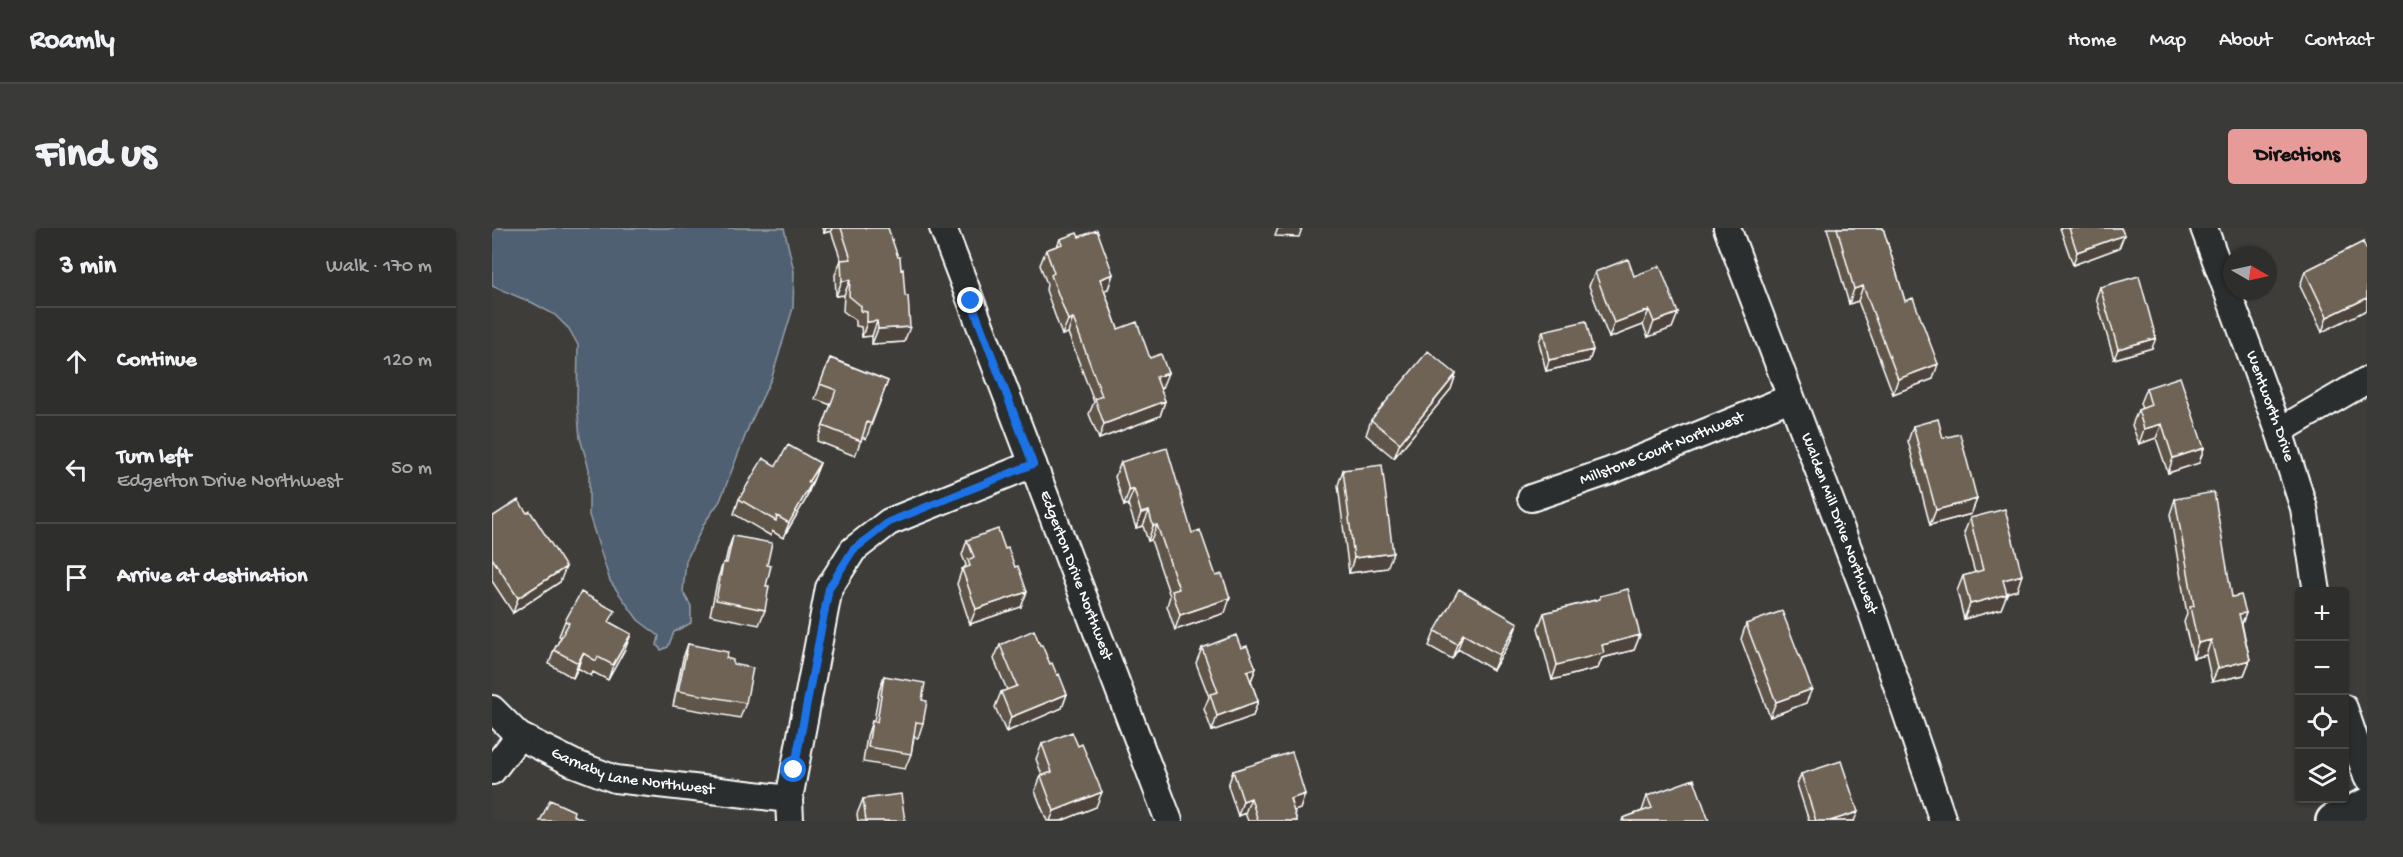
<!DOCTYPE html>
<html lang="en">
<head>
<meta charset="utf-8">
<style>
	body { margin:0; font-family:"Gochi Hand",sans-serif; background:#3a3a38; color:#f1f3f6 }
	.controls { position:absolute; right:18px; bottom:18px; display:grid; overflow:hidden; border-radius:6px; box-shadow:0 2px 4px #0004 }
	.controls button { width:54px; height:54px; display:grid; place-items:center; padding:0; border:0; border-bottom:2px solid #494a48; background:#2e2e2c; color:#f1f3f6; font:30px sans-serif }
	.compass { position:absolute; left:1731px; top:18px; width:54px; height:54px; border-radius:50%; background:#2e2e2c; box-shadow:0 2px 4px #0004; rotate:99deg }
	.stop { position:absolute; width:18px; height:18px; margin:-14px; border:4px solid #1a73e8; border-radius:50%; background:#fff }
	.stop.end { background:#1a73e8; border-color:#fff; box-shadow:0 2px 6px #0008 }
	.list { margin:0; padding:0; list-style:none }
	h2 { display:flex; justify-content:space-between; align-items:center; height:78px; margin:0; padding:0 24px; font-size:26px }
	h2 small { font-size:20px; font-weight:400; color:#a7a8a9 }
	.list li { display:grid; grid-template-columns:39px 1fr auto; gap:18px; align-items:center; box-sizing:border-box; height:108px; padding:0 24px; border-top:2px solid #494a48 }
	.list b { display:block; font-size:22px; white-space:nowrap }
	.list p { margin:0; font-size:20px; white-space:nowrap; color:#a7a8a9 }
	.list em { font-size:20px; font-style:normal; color:#a7a8a9 }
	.icon { flex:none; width:33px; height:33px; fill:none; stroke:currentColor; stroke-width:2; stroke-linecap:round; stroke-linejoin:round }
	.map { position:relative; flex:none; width:1875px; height:593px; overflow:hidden; border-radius:6px }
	header { display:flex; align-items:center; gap:36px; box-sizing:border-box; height:84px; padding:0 30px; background:#2e2e2c; border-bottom:2px solid #494a48 }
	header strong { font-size:28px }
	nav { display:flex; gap:33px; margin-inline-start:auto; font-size:21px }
	.intro { display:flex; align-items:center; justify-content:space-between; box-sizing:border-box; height:144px; padding:0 36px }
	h1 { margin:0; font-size:42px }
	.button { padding:15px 27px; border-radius:6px; background:#e69b98; color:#111; font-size:21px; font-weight:700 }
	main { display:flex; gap:36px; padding:0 36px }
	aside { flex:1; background:#2e2e2c; border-radius:6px; box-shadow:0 2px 4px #0004 }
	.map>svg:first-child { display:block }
</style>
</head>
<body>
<header>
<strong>Roamly</strong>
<nav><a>Home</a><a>Map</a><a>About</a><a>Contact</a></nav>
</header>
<div class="intro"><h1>Find us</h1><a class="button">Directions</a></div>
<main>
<aside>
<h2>3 min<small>Walk · 170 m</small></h2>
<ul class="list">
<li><svg class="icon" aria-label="ahead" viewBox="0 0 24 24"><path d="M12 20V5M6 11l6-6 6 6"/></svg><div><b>Continue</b></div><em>120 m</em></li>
<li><svg class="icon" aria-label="left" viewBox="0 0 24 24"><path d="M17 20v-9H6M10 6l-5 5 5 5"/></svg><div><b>Turn left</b><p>Edgerton Drive Northwest</p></div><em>50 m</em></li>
<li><svg class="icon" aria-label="arrive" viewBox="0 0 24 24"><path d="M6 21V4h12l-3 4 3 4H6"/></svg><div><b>Arrive at destination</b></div></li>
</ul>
</aside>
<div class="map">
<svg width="1875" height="593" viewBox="0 0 1875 593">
	<rect width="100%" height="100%" fill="#3e3d3a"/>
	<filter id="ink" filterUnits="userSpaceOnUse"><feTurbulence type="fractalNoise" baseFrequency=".0167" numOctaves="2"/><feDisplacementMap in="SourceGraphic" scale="12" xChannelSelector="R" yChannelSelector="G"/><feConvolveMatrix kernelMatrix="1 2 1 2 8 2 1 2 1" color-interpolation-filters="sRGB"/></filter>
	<g filter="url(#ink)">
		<!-- water -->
		<path fill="#506172" stroke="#96a0aa" stroke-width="1.5" d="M0 0H292L302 43 301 80 280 149 257 198 228 273 213 294 194 333 191 364 199 378V395L182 404 176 419 169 422 165 417 167 408 146 392 118 353 97 287V241L88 210 85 175 86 117 77 101 63 87 41 75 0 58Z"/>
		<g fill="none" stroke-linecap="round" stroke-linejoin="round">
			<!-- street casing -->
			<g stroke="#fff" stroke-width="30">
				<g id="street">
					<path id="s1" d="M451 0 677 593"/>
					<path id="s2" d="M1235 0 1378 378 1451 593"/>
					<path id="s3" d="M1712 0 1787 203 1812 280 1825 364"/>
					<path d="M1787 203 1875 152"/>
					<path id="s4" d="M1039 270 1118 243 1298 170"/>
					<path d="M1852 480 1875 549"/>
					<path id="s5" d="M0 481 27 508 81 535 123 551 297 571"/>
					<path d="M0 543 27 508"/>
					<path d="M298 593 297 571 337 360 361 322 397 294 541 236"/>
				</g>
			</g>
			<!-- secondary casing -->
			<g stroke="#fff" stroke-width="38">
				<path id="secondary" d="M1841 593 1875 577"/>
			</g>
			<!-- street -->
			<use href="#street" stroke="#2a2d2e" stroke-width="26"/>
			<!-- secondary -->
			<use href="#secondary" stroke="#2a2d2e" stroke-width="33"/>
		</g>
		<!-- wall -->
		<path fill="#5f5549" stroke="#fff" stroke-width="1.5" d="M330 0H396L412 114 380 116V108L370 109 369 99 364 98V93L351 83 352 67 344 68 343 47 349 32 339 3 332 5Z
			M1335 0H1391L1413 73 1441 151 1401 166 1366 73 1357 76Z
			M1568 0H1629L1632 7 1627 20 1581 37Z
			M587 9 621 46 616 61 612 62 626 101 658 130 670 160H668L673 173 668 188 607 211 597 186 602 174 576 105 570 107 554 62 555 56 548 37 554 22 565 18 568 11Z
			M1871 14 1830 104 1808 58 1813 43Z
			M1103 44 1142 48 1186 85 1180 100 1156 109 1151 97 1117 110 1097 58Z
			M1608 59 1660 120 1622 131 1604 70Z
			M1051 103 1101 122 1097 133 1054 143 1047 114Z
			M338 130 396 153 374 211 370 209 363 228 325 213 339 177 323 171Z
			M964 146 959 161 902 230 874 207 879 192Z
			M1654 160 1712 220 1707 235 1676 245 1664 210 1647 216 1640 197 1646 182 1650 181 1648 175Z
			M1421 198 1451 210 1485 271 1479 286 1438 297 1416 213Z
			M629 234 700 305 733 385 683 402 675 378 678 368 659 312 656 313 651 298 644 300 636 276 632 278 623 249Z
			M328 235 314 271 291 310 280 303 279 308 242 286 247 271 284 238Z
			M851 242 895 340 857 345 846 257Z
			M1683 271 1740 369 1754 385 1750 396 1758 432 1752 447 1720 454 1714 427 1701 430 1692 394 1695 386 1678 286Z
			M0 289 68 354 21 385 0 353Z
			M1478 290 1525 362 1515 365 1509 381 1472 391 1465 363 1471 348 1483 345 1472 305Z
			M241 308 274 358 273 382 267 397 218 387 226 350 231 335H233L236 322Z
			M475 312 529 379 478 396 465 356 470 341 472 340 474 337 470 327Z
			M1108 368 1148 407 1142 422 1110 430 1106 440 1060 452 1046 400 1052 385 1107 371Z
			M73 393 119 395 139 406 133 421 116 452 101 444 99 448 86 440 81 450 57 436 62 422 69 409 67 408Z
			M1254 396 1314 475 1278 489 1249 411Z
			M943 403 1020 410 1001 442 966 421 960 431 937 418Z
			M196 416 234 430 241 436 254 475 248 490 181 478 191 430Z
			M508 417H548L558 436 575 466 570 480 514 504 503 479 509 464 515 462 502 431Z
			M710 420H749L764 440 759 453 766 473 761 488 720 503 712 481 717 469 704 435Z
			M392 448 430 472 431 495 426 510 422 509 419 526 413 541 371 534 375 508 380 493H382L387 463Z
			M550 516 604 579 569 593H555L543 563 549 548 550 547 544 531Z
			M741 543 813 566 808 581 802 583 805 593H756L753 585 746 588 736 558Z
			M1309 546 1362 593H1317L1305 556Z
			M1155 568 1217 593H1130L1131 590 1150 583Z
			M371 571 413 593H366L365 586Z"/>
		<!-- shaded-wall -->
		<path fill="#4d453c" stroke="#fff" stroke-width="1.5" d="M334 0H340L339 3 332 5Z
			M786 0H810L807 9 783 8Z
			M1632 7 1627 20 1581 37 1585 24Z
			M621 46 616 61 603 66 608 51Z
			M358 52 352 67 344 68 350 53Z
			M1371 58 1366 73 1357 76 1362 61Z
			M1875 70V82L1830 104 1835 89Z
			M1157 82 1151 97 1117 110 1122 95Z
			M1186 85 1180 100 1156 109 1162 94Z
			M581 90 576 105 570 107 576 92Z
			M385 93 380 108 370 109 375 94Z
			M418 99 412 114 380 116 386 101Z
			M1664 110 1660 120 1622 131 1626 121Z
			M1101 122 1097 133 1054 143 1057 132Z
			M1446 136 1441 151 1401 166 1406 151Z
			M676 145 670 160 659 164 664 149Z
			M964 146 959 161 902 230 908 215Z
			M673 173 668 188 607 211 612 196Z
			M1670 196 1664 210 1647 216 1652 201Z
			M1712 220 1707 235 1676 245 1681 230Z
			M328 235 322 250 311 269 316 254Z
			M319 256 314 271 291 310 297 295Z
			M642 261 636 276 632 278 637 263Z
			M1485 271 1479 286 1438 297 1444 282Z
			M657 283 651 298 644 300 649 285Z
			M665 297 659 312 656 313 661 298Z
			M901 325 895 340 857 345 862 330Z
			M74 339 68 354 21 385 26 370Z
			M1530 347 1525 362 1506 367 1511 352Z
			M535 364 529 379 478 396 484 381Z
			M1515 366 1509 381 1472 391 1478 376Z
			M738 370 733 385 683 402 688 387Z
			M1754 385 1748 400 1747 386Z
			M1026 395 1020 410 1001 442 1007 427Z
			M139 406 133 421 116 452 121 437Z
			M971 406 966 421 960 431 965 416Z
			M1148 407 1142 422 1110 430 1106 440 1060 452 1065 437 1110 417Z
			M1719 412 1714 427 1701 430 1706 415Z
			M91 425 86 440 81 450 86 435Z
			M1758 432 1752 447 1720 454 1726 440Z
			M764 440 758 455 755 443Z
			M1320 461 1314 475 1278 489 1284 474Z
			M575 466 570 480 514 504 519 489Z
			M766 473 761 488 720 503 725 488Z
			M610 564 604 579 569 593H558L562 583Z
			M813 566 808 581 793 586 798 571Z
			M759 570 753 585 746 588 751 573Z
			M1366 584 1362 593H1338Z"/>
		<!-- building -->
		<path fill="#6e6355" stroke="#fff" stroke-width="1.5" d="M349 0H396L406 29H408L409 42 411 41 413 68H416L418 99 386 101 385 93 375 94V84L369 83V78L357 68 358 52 350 53 349 32 359 31Z
			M1345 0H1391L1413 73 1421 70 1446 136 1406 151 1371 58 1362 61Z
			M1577 0H1629L1632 7 1585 24Z
			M605 2 621 46 608 51 626 101 645 94 658 130 669 126 676 145 664 149 673 173 612 196 603 171 610 168 581 90 576 92 559 47 562 45 554 22 570 16 568 11 585 5 587 9Z
			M1871 14 1875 23V70L1835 89 1813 43Z
			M1136 31 1142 48 1168 38 1186 85 1162 94 1157 82 1122 95 1103 44Z
			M1647 48 1664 110 1626 121 1608 59Z
			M1094 93 1101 122 1057 132 1051 103Z
			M936 123 964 146 908 215 879 192Z
			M338 130 396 153 379 196 375 194 369 213 331 198 344 162 328 156Z
			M1688 149 1712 220 1681 230 1670 196 1652 201 1646 182 1659 177 1654 160Z
			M1446 191 1451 210 1468 206 1485 271 1444 282 1421 198Z
			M296 217 328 235 316 254 319 256 297 295 285 288 284 293 247 271 271 230 284 238Z
			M675 220 700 305 708 302 724 348 730 346 738 370 688 387 680 363 687 361 665 297 661 298 657 283 649 285 642 261 637 263 629 234Z
			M890 237 901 325 862 330 851 242Z
			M1722 264 1740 369 1749 367 1754 385 1747 386 1758 432 1726 440 1719 412 1706 415 1698 379 1702 378 1683 271Z
			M26 272 35 285 38 283 74 339 26 370 0 330V289Z
			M1513 281 1530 347 1511 352 1515 366 1478 376 1471 348 1491 342 1478 290Z
			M506 301 513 321 516 320 523 339 526 338 535 364 484 381 470 341 478 338 476 332 482 329 475 312Z
			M241 308 280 315 275 337 279 338 274 358H277L273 382 224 372 231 335H235Z
			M967 361 1026 395 1007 427 971 406 965 416 943 403Z
			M1136 361 1148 407 1110 417 1112 425 1065 437 1052 385 1108 371V368Z
			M89 364 123 383 117 394 139 406 121 437 106 429 104 433 91 425 86 435 62 422 77 395 73 393Z
			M1290 383 1320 461 1284 474 1254 396Z
			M542 402 548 417H550L558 436 560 435 565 447 567 446 575 466 519 489 509 464 525 458 508 417Z
			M744 407 749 420 755 418 764 440 755 443 766 473 725 488 718 466 726 464 710 420Z
			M196 416 236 424 234 430 241 432V436L261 440 254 475 186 463Z
			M392 448 433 455 430 472 435 473 431 495 424 494 419 526 376 519 380 493 385 494Z
			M580 504 586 518 590 516 610 564 562 583 549 548 560 544 550 516Z
			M800 524 813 566 798 571 805 593H766L759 570 751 573 741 543Z
			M1349 533 1366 584 1338 593H1324L1309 546Z
			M1202 551 1217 593H1132L1131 590 1160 580 1155 568Z
			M409 566 413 593H374L371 571Z
			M58 572 82 583 81 587 94 593H48Z"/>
	</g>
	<g fill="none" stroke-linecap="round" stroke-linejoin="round" filter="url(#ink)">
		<!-- route -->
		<path stroke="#1a73e8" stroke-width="8" d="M302 542 337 360 361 322 397 294 541 236 479 73"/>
	</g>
	<g text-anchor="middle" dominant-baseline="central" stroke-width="6" stroke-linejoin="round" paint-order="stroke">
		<!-- street labels -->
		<g font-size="16" fill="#fff" stroke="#2a2d2e">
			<text stroke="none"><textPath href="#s3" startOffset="190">Wentworth Drive</textPath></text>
			<text stroke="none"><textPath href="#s4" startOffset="140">Millstone Court Northwest</textPath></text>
			<text stroke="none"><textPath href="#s2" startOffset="316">Walden Mill Drive Northwest</textPath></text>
			<text stroke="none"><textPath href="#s1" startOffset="372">Edgerton Drive Northwest</textPath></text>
			<text stroke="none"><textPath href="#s5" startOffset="159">Garnaby Lane Northwest</textPath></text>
		</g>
	</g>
</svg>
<div class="controls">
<button>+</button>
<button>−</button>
<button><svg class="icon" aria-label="locate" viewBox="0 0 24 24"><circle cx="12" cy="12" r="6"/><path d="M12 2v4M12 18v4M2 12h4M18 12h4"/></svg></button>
<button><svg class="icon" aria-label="layers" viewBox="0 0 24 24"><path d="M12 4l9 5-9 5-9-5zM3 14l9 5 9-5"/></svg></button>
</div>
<svg class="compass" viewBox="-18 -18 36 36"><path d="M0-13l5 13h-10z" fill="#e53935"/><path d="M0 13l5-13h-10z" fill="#a7a8a9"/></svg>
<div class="stop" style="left:302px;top:542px"></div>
<div class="stop end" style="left:479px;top:73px"></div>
</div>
</main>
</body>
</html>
